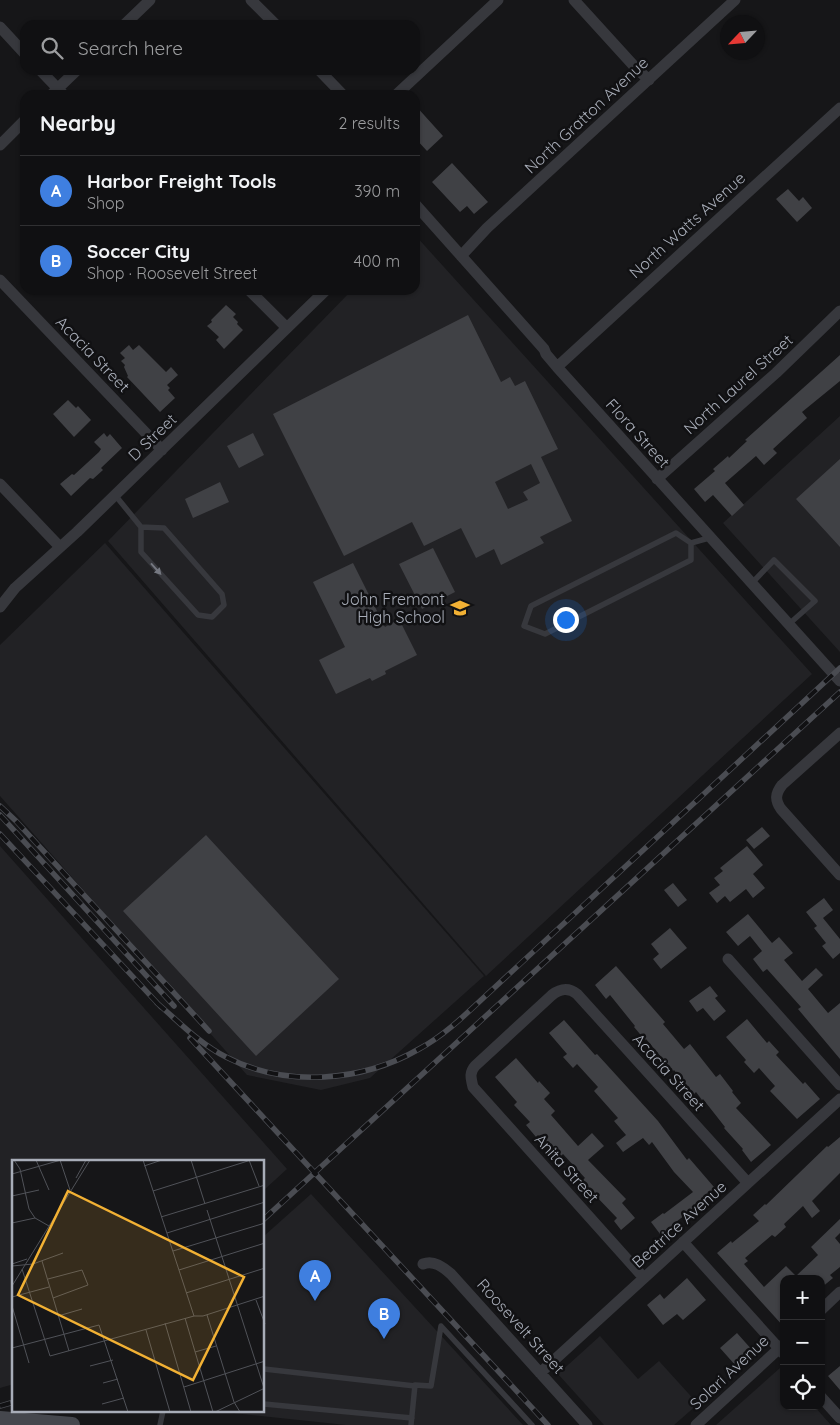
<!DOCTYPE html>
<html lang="en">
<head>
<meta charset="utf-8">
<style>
	body { margin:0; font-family:Quicksand,sans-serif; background:#1e1e20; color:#f1f3f6 }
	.controls { position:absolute; right:15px; bottom:15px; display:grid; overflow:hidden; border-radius:10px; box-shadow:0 1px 4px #0004 }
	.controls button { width:45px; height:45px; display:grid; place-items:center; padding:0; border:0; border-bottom:1px solid #303032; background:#101012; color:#f1f3f6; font:25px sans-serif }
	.compass { position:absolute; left:720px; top:15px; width:45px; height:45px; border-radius:50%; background:#101012; box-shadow:0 1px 4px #0004; rotate:244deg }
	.you { position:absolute; left:565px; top:619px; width:18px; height:18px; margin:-12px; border:4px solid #fff; border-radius:50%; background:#1a73e8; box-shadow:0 0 0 8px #1a73e833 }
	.badge { display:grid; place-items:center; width:32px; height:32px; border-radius:50%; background:#0f766e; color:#fff; font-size:16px; font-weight:700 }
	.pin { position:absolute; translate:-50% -41px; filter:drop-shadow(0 1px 2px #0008) }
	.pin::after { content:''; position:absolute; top:26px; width:18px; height:15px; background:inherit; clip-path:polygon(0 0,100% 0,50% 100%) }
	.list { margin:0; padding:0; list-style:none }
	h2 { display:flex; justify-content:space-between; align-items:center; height:65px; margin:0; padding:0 20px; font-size:21px }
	h2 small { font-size:16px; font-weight:400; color:#9c9d9f }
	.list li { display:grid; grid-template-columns:32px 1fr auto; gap:15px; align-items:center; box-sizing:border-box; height:70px; padding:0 20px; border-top:1px solid #303032 }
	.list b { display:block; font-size:19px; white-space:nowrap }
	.list p { margin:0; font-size:16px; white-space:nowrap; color:#9c9d9f }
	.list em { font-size:16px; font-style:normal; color:#9c9d9f }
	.icon { flex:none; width:28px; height:28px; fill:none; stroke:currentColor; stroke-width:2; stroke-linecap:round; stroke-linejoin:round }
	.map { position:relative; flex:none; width:840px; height:1425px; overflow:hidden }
	.search { position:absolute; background:#101012; box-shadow:0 1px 4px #0004; left:20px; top:20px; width:400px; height:55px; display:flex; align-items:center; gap:12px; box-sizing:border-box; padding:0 18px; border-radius:15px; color:#9c9d9f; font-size:19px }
	.panel { position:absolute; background:#101012; box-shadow:0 1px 4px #0004; left:20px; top:90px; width:400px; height:205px; border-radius:15px }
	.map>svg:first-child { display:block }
</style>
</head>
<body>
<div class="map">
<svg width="840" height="1425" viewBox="0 0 840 1425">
	<rect width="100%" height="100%" fill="#161618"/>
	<!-- built -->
	<path fill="#222225" d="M415 235 812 674 486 976 108 541 352 290H415Z
		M840 416V652L723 523Z
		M105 543 484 976 370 1078 321 1090 247 1075 0 796V645Z
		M0 846 287 1169 264 1190V1161H14V1384L0 1388Z
		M311 1194 523 1425H346L215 1411H264V1236Z
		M600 1336 638 1379 659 1361 698 1404 674 1425H604L558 1374Z
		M780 1368 784 1373V1406H814L831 1425H716Z"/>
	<!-- building -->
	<path fill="#404145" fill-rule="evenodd" d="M415 105 443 136 427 151 415 138Z
		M452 163 488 202 474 214 467 206 460 212 432 182Z
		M788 189 799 201 803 197 812 208 797 222 776 199Z
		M226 305 236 314 233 317 238 322 237 324 243 330 224 349 216 340 219 337 207 326 212 322 211 320Z
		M468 315 501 382 510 377 515 386 525 381 558 449 541 457 572 521 540 537 544 543 501 565 494 549 476 558 461 528 424 546 412 522 344 556 273 414ZM531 464 540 483 523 492 528 500 508 509 495 482Z
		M129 345 133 350 139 345 166 372 171 367 178 375 167 385 170 388 168 390 175 398 160 412 127 377 128 376 124 367 125 365 121 361 125 358 120 353Z
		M840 355V381L802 412 807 418 773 449 777 453 764 465 756 456 725 483 744 505 732 516 713 495 705 502 694 489 715 471 713 469 728 456 729 458 747 441 745 440Z
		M68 400 76 408 78 406 91 420 74 437 53 414Z
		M104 433 107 437 110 434 122 448 101 468 103 470 93 479 90 478 71 496 60 484 72 474 74 475 99 452 101 449 94 442Z
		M253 433 264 455 239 468 227 446Z
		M840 459V547L796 499Z
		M220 482 229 502 193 518 185 499Z
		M433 548 455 592 422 609 399 564Z
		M353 563 385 627 399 619 417 655 385 671 386 674 372 681 370 678 336 694 319 660 345 647 313 582Z
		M762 827 770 836 754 849 746 840Z
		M206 835 339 979 256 1056 123 911Z
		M747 846 763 865 753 874 765 888 753 898 746 889 730 902 725 896 717 903 709 893 720 885 714 878 723 871 720 868Z
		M673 883 687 900 678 907 664 890Z
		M824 898 833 910 823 918 840 939V953L833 959 822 946 826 943 814 928 817 926 806 912Z
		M748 914 772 943 779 937 793 953 784 960 802 981 816 968 823 975 808 989 828 1013 840 1003V1059L798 1009 801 1007 767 969 763 972 753 959 762 951 750 936 738 946 726 932Z
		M670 928 687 948 661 969 653 959 659 954 651 944Z
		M616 966 665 1022 663 1024 684 1049 690 1044 716 1077 720 1074 733 1091 732 1092 741 1103 736 1108 771 1145 751 1162 742 1150 743 1149 724 1128 725 1127 703 1099 702 1100 696 1092 694 1094 674 1070 673 1071 646 1039 645 1040 634 1027 635 1026 610 995 606 999 595 985Z
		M710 986 718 996 715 998 726 1011 714 1021 703 1008 697 1012 689 1001Z
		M747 1019 767 1043 769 1041 779 1052 776 1055 803 1084 805 1082 820 1099 797 1119 770 1091 775 1086 759 1068 754 1073 744 1062 746 1060 726 1037Z
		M564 1020 595 1055 597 1054 658 1121 687 1160 689 1158 720 1194 706 1206 702 1202 672 1225 675 1229 663 1238 651 1222 663 1213 664 1214 693 1192 674 1172 652 1142 649 1145 643 1138 623 1152 616 1143 626 1135 614 1121 618 1118 594 1091 598 1087 577 1064 573 1068 563 1057 567 1054 549 1033Z
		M516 1058 538 1083 539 1081 550 1093 544 1099 555 1111 551 1115 578 1146 592 1133 604 1146 588 1160 626 1199 622 1203 635 1218 621 1230 614 1221 617 1218 593 1193 590 1195 579 1183 585 1178 563 1154 559 1158 538 1135 536 1137 526 1125 530 1122 514 1105 517 1102 495 1077Z
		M840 1137V1173L812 1201 820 1211 812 1218 803 1206 784 1224 786 1227 775 1237 772 1235 745 1258 748 1261 744 1264 764 1287 786 1266 796 1276 818 1255 811 1247 840 1219V1233L835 1238 840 1244V1267L830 1275 833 1278 821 1288V1279H784V1327L717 1253 731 1241 732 1243 759 1221 753 1215 765 1204 766 1205 827 1146 828 1147Z
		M687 1278 706 1300 683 1320 677 1314 663 1325 647 1305 660 1294 664 1299Z
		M737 1333 753 1351 736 1366 720 1348Z
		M840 1366V1390L828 1376Z"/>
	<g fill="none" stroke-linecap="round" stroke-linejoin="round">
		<!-- lane -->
		<path stroke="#37383d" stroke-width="5.5" d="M115 495 141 527V552L198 615 212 617 224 605 222 594 164 528 141 527
			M676 533 691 543V560L545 634 524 626 531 606Z
			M691 543 709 538
			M752 583 774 560 815 601 789 624
			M264 1369 415 1386
			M264 1404 412 1418
			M160 1425 163 1411
			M411 1425 415 1385 431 1386 441 1326 532 1425"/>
		<!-- street -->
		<path stroke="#37383d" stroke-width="11" d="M251 0 276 25
			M574 0 634 66 649 80
			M124 25 150 0
			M0 27 25 54
			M40 70 64 95
			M319 70 343 95
			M51 95 77 70
			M396 95 498 0
			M0 145 25 120
			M415 204 544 349 546 354 557 367 840 681
			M461 256 487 228 735 0
			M0 280 162 450
			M249 290 287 328
			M557 367 840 108
			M657 479 776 373 840 311
			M0 484 59 546
			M0 607 15 588 77 532 326 290
			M840 733 782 785C775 794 775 800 781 809L840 875
			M728 959 840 1085
			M683 1242 784 1354
			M423 1264C434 1260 443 1267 451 1274L587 1425
			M644 1278 473 1087C471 1078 469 1073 475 1066L552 995C560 989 568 987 577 994L748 1183
			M821 1310 840 1292
			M540 1373 840 1099
			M821 1397 840 1418
			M696 1425 784 1344"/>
		<!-- secondary -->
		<path stroke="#45474d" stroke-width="16" d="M0 1419 72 1425"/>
		<!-- rail casing -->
		<g stroke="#4a4c52" stroke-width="5.5">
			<path id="rail" d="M0 806 16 821 209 1031
				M0 815 174 1006
				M0 834 161 1007
				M157 1003C179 1022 200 1044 226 1057 286 1088 362 1082 419 1049 447 1034 470 1010 493 989L840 668
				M190 1038 548 1425
				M264 1219 840 692
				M0 1406 14 1402"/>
		</g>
		<!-- rail -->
		<use href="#rail" stroke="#111113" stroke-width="4" stroke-dasharray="11" stroke-linecap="butt"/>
	</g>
	<!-- one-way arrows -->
	<defs><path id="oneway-solid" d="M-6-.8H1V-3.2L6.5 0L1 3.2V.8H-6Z" transform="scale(1.25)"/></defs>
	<use fill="#757881" href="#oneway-solid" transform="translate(156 569) rotate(48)"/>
	<!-- icons -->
	<defs>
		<g id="school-bare" transform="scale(1.5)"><path d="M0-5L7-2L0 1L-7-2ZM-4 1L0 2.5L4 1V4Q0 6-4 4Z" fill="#f2b134" stroke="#111113" stroke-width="2.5" paint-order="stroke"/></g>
	</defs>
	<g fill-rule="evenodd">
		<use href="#school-bare" x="460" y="608"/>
	</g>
	<g text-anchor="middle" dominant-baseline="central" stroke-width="5" stroke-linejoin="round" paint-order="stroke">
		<!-- street labels -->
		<g font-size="16" fill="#a8adb8" stroke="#111113">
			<text transform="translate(586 115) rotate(-43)">North Gratton Avenue</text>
			<text transform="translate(687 225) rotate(-42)">North Watts Avenue</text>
			<text transform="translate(93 354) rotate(46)">Acacia Street</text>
			<text transform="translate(738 384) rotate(-42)">North Laurel Street</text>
			<text transform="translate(638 433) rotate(48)">Flora Street</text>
			<text transform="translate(152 437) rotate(-44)">D Street</text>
			<text transform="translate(669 1072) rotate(48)">Acacia Street</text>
			<text transform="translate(567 1168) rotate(48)">Anita Street</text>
			<text transform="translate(679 1224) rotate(-42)">Beatrice Avenue</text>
			<text transform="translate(521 1326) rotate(48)">Roosevelt Street</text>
			<text transform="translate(729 1372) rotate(-43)">Solari Avenue</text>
		</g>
		<!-- poi labels -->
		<g font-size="16" fill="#a8adb8" stroke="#111113" text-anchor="end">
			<text x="445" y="599">John Fremont<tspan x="445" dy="18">High School</tspan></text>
		</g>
	</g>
	<!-- overview -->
	<g transform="translate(12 1160)">
		<rect width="252" height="252" fill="#161618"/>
		<path fill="none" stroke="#505258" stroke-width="1" d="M2 0 8 9 17 49 23 58 37 66M24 0 37 30M48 0 58 30M131 0 182 156M179 0 193 44M237 0 247 26M132 6 150 0M0 14 49 0M64 18 74 0M141 31 239 0M0 36 27 30M195 50 252 228M149 57 253 25M0 63 23 58M155 73 253 42M161 91 253 63M30 101 57 191M0 104 15 99M0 106 21 104 51 93M10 109 38 196 182 156H191L253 136M167 110 253 83M36 119 70 110 76 125 41 138M0 126 78 0M174 133 253 108M0 137 37 127M244 140 253 164M0 146 17 203M195 155 222 242 228 252M46 156 70 149M173 158 201 252M153 163 179 252M134 170 158 252M0 188 87 165 116 252M183 192 204 186M78 206 101 200M91 223 106 219M172 227 253 201M90 244 112 238M203 252 253 228"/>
		<path fill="#f2b134" fill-opacity="0.15" stroke="#f2b134" stroke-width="2.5" d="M56 31 232 117 181 220 6 135Z"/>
		<rect width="252" height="252" fill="none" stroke="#a8adb8" stroke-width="2.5"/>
	</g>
</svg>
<div class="controls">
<button>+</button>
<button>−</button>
<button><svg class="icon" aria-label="locate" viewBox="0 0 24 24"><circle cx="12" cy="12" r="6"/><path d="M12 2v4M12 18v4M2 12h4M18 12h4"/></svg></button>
</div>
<svg class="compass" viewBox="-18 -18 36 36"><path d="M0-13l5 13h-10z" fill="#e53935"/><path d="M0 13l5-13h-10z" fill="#9c9d9f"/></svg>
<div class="you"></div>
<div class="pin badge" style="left:315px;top:1301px;background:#3f7fe0">A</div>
<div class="pin badge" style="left:384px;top:1339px;background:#3f7fe0">B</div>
<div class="search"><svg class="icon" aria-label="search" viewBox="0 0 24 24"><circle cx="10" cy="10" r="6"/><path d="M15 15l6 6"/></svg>Search here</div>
<section class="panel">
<h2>Nearby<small>2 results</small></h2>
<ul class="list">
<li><span class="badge" style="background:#3f7fe0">A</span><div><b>Harbor Freight Tools</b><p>Shop</p></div><em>390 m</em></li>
<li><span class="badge" style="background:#3f7fe0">B</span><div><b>Soccer City</b><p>Shop · Roosevelt Street</p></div><em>400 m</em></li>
</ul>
</section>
</div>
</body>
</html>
